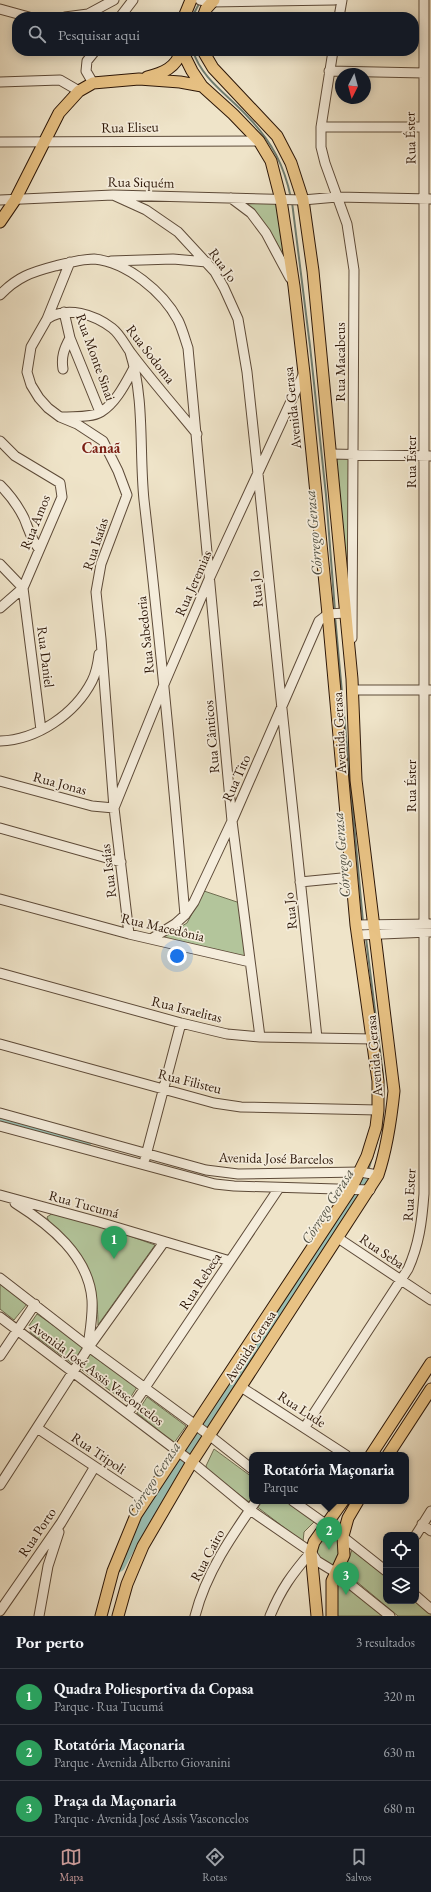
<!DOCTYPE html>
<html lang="pt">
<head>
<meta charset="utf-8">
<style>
	body { margin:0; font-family:"EB Garamond",serif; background:#242831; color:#f1f3f6 }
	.controls { position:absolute; right:12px; bottom:12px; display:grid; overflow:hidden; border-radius:8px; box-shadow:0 2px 10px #0003 }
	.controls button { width:36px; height:36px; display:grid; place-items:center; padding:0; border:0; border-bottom:1px solid #363941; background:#171b24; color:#f1f3f6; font:20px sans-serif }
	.compass { position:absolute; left:335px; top:68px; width:36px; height:36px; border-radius:50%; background:#171b24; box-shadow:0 2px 10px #0003; rotate:186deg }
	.you { position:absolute; left:177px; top:956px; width:14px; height:14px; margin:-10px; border:3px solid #fff; border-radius:50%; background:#1a73e8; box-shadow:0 0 0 6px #1a73e833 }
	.badge { display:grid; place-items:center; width:26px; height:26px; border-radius:50%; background:#c59692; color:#fff; font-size:13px; font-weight:700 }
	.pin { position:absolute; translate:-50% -33px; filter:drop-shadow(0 1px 2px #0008) }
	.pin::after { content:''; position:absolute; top:21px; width:14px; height:12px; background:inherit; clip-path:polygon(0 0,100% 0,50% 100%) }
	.popup { position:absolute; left:249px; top:1452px; width:160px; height:52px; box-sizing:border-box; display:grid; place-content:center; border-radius:8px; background:#171b24; filter:drop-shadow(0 1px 3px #0005); font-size:13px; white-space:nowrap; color:#9ea1a6 }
	.popup b { font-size:15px; color:#f1f3f6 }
	.popup::after { content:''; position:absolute; left:50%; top:100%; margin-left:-8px; border:8px solid transparent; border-top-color:#171b24 }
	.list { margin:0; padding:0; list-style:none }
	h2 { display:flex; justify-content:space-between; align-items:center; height:52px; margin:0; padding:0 16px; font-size:17px }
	h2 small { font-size:13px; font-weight:400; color:#9ea1a6 }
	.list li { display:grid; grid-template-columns:26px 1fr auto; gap:12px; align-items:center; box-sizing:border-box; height:56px; padding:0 16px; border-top:1px solid #363941 }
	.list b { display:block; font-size:15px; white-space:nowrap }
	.list p { margin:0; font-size:13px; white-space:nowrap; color:#9ea1a6 }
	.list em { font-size:13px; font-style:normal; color:#9ea1a6 }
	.icon { flex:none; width:22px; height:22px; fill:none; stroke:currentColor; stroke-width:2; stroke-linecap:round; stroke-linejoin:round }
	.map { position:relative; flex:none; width:431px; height:1616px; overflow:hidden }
	.search { position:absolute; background:#171b24; box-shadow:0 2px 10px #0003; left:12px; right:12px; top:12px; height:44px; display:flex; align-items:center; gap:10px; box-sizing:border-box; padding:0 14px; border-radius:16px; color:#9ea1a6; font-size:15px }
	.sheet { height:220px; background:#171b24 }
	nav { display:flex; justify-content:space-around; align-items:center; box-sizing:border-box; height:56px; border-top:1px solid #363941; background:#171b24; font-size:11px; color:#9ea1a6 }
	nav a { display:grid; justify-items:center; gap:2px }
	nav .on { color:#c59692 }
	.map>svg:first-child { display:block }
</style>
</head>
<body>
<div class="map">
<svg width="431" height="1616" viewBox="0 0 431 1616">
	<rect width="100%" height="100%" fill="#efe4c9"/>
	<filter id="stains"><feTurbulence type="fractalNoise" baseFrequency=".005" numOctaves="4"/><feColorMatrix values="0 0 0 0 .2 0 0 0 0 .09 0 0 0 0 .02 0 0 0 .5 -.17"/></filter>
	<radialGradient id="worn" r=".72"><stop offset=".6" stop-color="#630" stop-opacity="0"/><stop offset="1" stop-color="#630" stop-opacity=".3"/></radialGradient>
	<!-- green -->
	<path fill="#b3c59b" stroke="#706e51" d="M239 200 279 202 290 270C277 241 265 219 239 200Z
		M351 458V640L334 459Z
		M204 891 240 903 247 958 162 938 187 923Z
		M53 1213 99 1225 155 1245 98 1325C98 1298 93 1269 76 1249 67 1238 51 1231 47 1217Z
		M0 1284 27 1304 14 1320 0 1309Z
		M37 1314 83 1346 73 1364 31 1333 28 1327Z
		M90 1354 137 1387 127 1403 82 1370V1366Z
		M147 1397 186 1426 174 1443 137 1413Z
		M214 1449 252 1477V1497L249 1502 208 1471 206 1466Z
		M259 1501H285L315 1521 304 1532 303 1542 256 1506Z
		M327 1535 340 1541 342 1548 337 1564C326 1568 323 1561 316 1553L318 1542Z
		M352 1550 386 1577V1601H416L431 1612V1616H398L344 1571Z
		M338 1581 385 1616H335L333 1609Z"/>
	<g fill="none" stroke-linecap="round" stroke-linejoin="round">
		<!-- stream -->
		<path stroke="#6e7b6e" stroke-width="2" d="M192 17 200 2
			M193 51C202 80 230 96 249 118 272 142 284 165 291 198
			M292 202 310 346 326 495 335 611
			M335 616 363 922
			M366 938 383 1075
			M381 1127 383 1111
			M368 1171 380 1131"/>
		<!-- river -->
		<path stroke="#9abfb3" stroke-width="12" d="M0 1118 86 1141
			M119 1566 139 1529 176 1470 367 1174"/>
		<!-- minor casing -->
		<g stroke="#5d4a38" stroke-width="11">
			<path id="minor" d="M200 0 211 2 334 0
				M0 9 29 17
				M65 17 88 14 114 0
				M120 17 133 0
				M339 17 342 0
				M333 51 321 127V147L325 163 347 224 354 270 352 638
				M329 71 424 73
				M0 82 60 80 79 91
				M93 83 86 71 87 61 95 51
				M321 127H423
				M0 142 259 141
				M113 195 146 210 178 232 215 272 224 288 238 319 247 372 258 474 282 709 317 1038
				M231 198 251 213 266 233 290 278
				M0 200 113 195 303 200 337 197 431 199
				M111 261 173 259 207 262
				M70 262 47 319 31 347 27 372 31 385 39 398 48 408 60 417 77 424 103 441 118 471 127 495 101 564 96 592 101 639 114 808 129 934
				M0 295C17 277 32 272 55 266 67 263 82 259 94 259 127 262 163 292 178 320 182 328 185 339 188 348L232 821 260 1037
				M64 312 70 338 100 412
				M47 319C67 305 95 315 112 328 120 334 125 345 131 353 152 381 175 407 197 434
				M130 352C145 400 139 450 144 500 160 638 173 777 185 915
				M63 369C61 357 64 349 70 338
				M63 417C74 416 91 418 101 412 117 402 126 382 135 366
				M0 441 15 456 60 483 62 497 23 588 0 608
				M330 454 431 456
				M0 485C10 495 18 506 24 518 29 530 31 539 39 549
				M0 564 23 588
				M23 588 41 730
				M352 690H431
				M0 741C37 740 75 714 92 681 96 673 98 663 99 654
				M0 781 92 806 114 808 165 682 210 577 304 373
				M0 828 121 862
				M300 882 352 877
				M0 899 129 934 250 962
				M356 925 431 924
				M358 935 430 932
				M151 939 175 924 185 915 194 902 232 821 319 621 328 614 345 613
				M0 973 181 1023 227 1034 260 1037 373 1039
				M0 1044 214 1103 241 1107 378 1110
				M0 1113 206 1170 238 1174 360 1172 378 1175
				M0 1126 215 1184 234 1186 370 1190
				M145 1159 181 1023
				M0 1195 99 1222 230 1261
				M15 1203C50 1225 89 1256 92 1300 93 1315 90 1331 88 1346
				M338 1238 431 1300
				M0 1278 89 1347 209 1435 252 1469
				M0 1317 192 1462 250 1510 311 1552 317 1561 335 1572 390 1616
				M0 1356 35 1304
				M241 1387 346 1455
				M128 1413 279 1188
				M305 1427 408 1269C419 1245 422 1221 424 1194V0
				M37 1428 145 1500
				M0 1485 89 1347 164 1242
				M293 1501 338 1533 386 1571
				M422 1524 431 1531
				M416 1535 431 1511
				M416 1596 431 1609
				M0 1611 61 1523 94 1468
				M39 1616 48 1566 59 1532
				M195 1616C206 1573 231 1537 256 1501
				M270 1616C281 1589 292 1574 311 1552"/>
		</g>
		<!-- major casing -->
		<g stroke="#2c1607" stroke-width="13">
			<path id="major" d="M184 17 191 0
				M203 17 206 9 214 0
				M147 77C163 73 176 68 181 51
				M0 222 15 200 59 113 79 91 93 83 139 79 180 82 202 86
				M371 1455 431 1363
				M388 1455 431 1389
				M101 1616 113 1571 136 1515 351 1189 367 1156 376 1127 378 1110V1081L356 925 328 614 304 373 294 286 281 200 271 161 259 141 233 114 202 86 192 71 182 51
				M118 1616 127 1584 143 1546 192 1462 378 1175C387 1148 391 1120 394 1091L356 780 352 679 313 271 303 200 291 163 277 136 213 68 203 51
				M317 1616 311 1552 314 1542 343 1501
				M332 1616V1581L344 1555 343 1536 348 1518 358 1501"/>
		</g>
		<!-- minor -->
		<use href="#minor" stroke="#f5eddc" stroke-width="9"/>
		<!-- major -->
		<use href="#major" stroke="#e8c284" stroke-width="11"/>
	</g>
	<g text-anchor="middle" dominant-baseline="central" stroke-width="3.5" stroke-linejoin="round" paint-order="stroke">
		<!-- street labels -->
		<g font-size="14" fill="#2c1607" stroke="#f5eddc">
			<text transform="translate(130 127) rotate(-1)">Rua Eliseu</text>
			<text transform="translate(410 138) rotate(-91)">Rua Éster</text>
			<text transform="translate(141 182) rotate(1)">Rua Siquém</text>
			<text transform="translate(223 265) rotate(54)">Rua Jo</text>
			<text transform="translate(151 354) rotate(52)">Rua Sodoma</text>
			<text transform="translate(96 357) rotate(70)">Rua Monte Sinai</text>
			<text transform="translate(340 362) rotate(-90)">Rua Macabeus</text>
			<text transform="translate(292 408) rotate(-96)">Avenida Gerasa</text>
			<text transform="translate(411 462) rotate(-90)">Rua Éster</text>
			<text transform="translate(35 522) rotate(-68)">Rua Amos</text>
			<text transform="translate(95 544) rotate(-72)">Rua Isaías</text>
			<text transform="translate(193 583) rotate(-66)">Rua Jeremias</text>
			<text transform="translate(256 589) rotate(-96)">Rua Jo</text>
			<text transform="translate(145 635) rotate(-96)">Rua Sabedoria</text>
			<text transform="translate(46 657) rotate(83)">Rua Daniel</text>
			<text transform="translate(339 733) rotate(-93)">Avenida Gerasa</text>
			<text transform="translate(211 737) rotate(-95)">Rua Cânticos</text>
			<text transform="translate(236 778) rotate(-66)">Rua Tito</text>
			<text transform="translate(60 783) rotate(15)">Rua Jonas</text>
			<text transform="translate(411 786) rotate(-90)">Rua Éster</text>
			<text transform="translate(108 871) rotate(-97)">Rua Isaías</text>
			<text transform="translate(290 911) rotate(-96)">Rua Jo</text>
			<text transform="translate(163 927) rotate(13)">Rua Macedônia</text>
			<text transform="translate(187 1009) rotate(14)">Rua Israelitas</text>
			<text transform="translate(374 1056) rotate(-95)">Avenida Gerasa</text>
			<text transform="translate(190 1081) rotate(14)">Rua Filisteu</text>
			<text transform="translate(276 1158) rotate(1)">Avenida José Barcelos</text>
			<text transform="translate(409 1195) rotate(-87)">Rua Ester</text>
			<text transform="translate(84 1204) rotate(15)">Rua Tucumá</text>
			<text transform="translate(382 1251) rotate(34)">Rua Seba</text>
			<text transform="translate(200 1281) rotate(-57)">Rua Rebeca</text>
			<text transform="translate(250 1346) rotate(-57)">Avenida Gerasa</text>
			<text transform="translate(97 1373) rotate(37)">Avenida José Assis Vasconcelos</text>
			<text transform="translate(302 1409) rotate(33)">Rua Lude</text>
			<text transform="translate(99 1453) rotate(34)">Rua Tripoli</text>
			<text transform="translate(37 1532) rotate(-56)">Rua Porto</text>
			<text transform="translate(207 1555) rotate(-62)">Rua Cairo</text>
		</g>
		<!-- neighbourhood labels -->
		<g font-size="15" font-weight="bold" fill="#7a1f14" stroke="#f5eddc">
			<text x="101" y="447">Canaã</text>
		</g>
		<!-- water labels -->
		<g font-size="15" font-style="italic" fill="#525143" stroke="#f5eddc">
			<text transform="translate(313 533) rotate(-95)">Córrego Gerasa</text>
			<text transform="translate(341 855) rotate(-95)">Córrego Gerasa</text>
			<text transform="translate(327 1206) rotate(-58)">Córrego Gerasa</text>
			<text transform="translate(153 1479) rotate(-57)">Córrego Gerasa</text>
		</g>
	</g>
	<rect width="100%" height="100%" filter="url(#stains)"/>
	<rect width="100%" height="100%" fill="url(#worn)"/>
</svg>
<div class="controls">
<button><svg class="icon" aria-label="locate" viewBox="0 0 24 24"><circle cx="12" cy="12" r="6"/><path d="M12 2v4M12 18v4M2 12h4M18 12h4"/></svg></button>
<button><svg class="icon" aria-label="layers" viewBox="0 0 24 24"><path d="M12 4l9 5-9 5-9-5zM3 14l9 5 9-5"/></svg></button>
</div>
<svg class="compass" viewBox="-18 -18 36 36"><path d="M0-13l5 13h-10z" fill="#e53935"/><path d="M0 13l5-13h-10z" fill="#9ea1a6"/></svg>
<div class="you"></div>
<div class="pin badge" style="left:114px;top:1259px;background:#2e9e5b">1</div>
<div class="pin badge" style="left:329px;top:1550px;background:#2e9e5b">2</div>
<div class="popup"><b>Rotatória Maçonaria</b>Parque</div>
<div class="pin badge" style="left:346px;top:1595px;background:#2e9e5b">3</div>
<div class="search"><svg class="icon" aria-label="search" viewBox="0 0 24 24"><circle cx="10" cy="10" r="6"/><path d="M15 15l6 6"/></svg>Pesquisar aqui</div>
</div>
<section class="sheet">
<h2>Por perto<small>3 resultados</small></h2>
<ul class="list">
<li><span class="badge" style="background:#2e9e5b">1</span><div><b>Quadra Poliesportiva da Copasa</b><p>Parque · Rua Tucumá</p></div><em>320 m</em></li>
<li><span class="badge" style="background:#2e9e5b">2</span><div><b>Rotatória Maçonaria</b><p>Parque · Avenida Alberto Giovanini</p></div><em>630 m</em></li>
<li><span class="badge" style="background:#2e9e5b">3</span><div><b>Praça da Maçonaria</b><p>Parque · Avenida José Assis Vasconcelos</p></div><em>680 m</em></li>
</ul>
</section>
<nav>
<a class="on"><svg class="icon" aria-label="map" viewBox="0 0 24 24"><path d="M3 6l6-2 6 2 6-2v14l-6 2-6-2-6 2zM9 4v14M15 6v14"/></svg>Mapa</a>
<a><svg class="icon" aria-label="directions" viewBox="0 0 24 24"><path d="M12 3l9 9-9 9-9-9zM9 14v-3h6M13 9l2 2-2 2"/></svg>Rotas</a>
<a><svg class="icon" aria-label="saved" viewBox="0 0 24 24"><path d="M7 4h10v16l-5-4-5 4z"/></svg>Salvos</a>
</nav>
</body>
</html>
